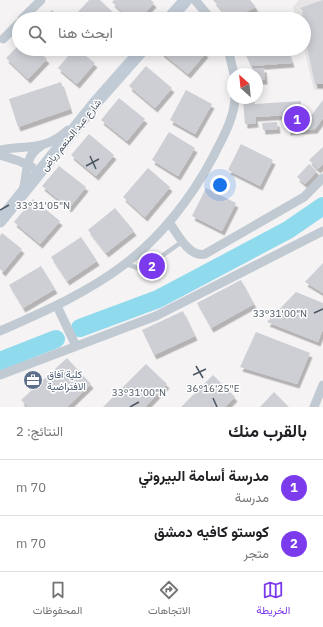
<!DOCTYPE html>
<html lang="ar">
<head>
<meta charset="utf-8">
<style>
	body { margin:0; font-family:"IBM Plex Sans",Vazirmatn,sans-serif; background:#f6f6f6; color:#202124; direction:rtl }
	.compass { position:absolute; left:227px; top:68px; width:36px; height:36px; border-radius:50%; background:#fff; box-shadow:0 2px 10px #0003; rotate:333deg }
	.you { position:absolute; left:220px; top:185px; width:14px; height:14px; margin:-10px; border:3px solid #fff; border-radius:50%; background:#1a73e8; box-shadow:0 0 0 6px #1a73e833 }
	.badge { display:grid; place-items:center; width:26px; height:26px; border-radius:50%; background:#7c3aed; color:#fff; font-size:13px; font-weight:700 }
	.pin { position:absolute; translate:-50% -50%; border:2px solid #fff; box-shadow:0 1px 4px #0006 }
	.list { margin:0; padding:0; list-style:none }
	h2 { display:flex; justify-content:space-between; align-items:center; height:52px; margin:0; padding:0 16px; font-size:17px }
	h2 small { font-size:13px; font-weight:400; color:#757577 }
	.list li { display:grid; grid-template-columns:26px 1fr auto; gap:12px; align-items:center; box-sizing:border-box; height:56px; padding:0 16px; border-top:1px solid #e0e0e0 }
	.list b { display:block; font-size:15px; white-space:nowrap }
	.list p { margin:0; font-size:13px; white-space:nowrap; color:#757577 }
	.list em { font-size:13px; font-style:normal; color:#757577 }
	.icon { flex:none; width:22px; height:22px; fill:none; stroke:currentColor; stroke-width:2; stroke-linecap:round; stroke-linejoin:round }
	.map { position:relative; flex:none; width:323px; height:407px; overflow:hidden; direction:ltr }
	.search { position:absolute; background:#fff; box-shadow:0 2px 10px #0003; left:12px; right:12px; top:12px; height:44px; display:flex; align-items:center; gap:10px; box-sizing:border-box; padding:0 14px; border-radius:22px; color:#757577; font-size:15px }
	.sheet { height:164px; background:#fff }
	nav { display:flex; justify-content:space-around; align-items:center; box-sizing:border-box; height:56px; border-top:1px solid #e0e0e0; background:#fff; font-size:11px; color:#757577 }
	nav a { display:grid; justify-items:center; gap:2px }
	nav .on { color:#7c3aed }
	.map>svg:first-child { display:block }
</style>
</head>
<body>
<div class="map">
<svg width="323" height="407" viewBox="0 0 323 407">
	<defs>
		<filter id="shadow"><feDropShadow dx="2.5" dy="4.5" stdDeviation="0" flood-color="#0004"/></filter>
	</defs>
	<rect width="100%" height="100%" fill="#f5f3f3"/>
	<!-- education -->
	<path fill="#e6e4e5" d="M299 0H323V90H314L304 49V19H296L293 7Z"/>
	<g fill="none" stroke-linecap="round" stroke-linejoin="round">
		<!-- river -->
		<path stroke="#90daee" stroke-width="18" d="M80 328 158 299 288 230 323 206
			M0 361 56 339"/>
	</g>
	<!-- building -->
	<path fill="#cdcfd5" filter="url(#shadow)" d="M89 0H100L120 19H83L77 13Z
		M114 0H151L154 3 139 19H130L112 2Z
		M213 0H250L256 7 230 19Z
		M323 0V84H315L304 32V19H301L300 16 305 14 300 8Z
		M52 10 62 19H43Z
		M19 45V49H36L47 59 28 79 6 58Z
		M74 49H77L95 63 77 84 58 68Z
		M164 49H201L206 53 188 74 161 52Z
		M243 49H287L292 63 251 66Z
		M146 66 172 88 155 108 129 86Z
		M253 68H264L265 80H257V74H254Z
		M61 82 70 109 18 127 9 99Z
		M186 90 212 104 195 134 170 120Z
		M119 98 145 119 127 141 101 120Z
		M323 100V118L315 129 288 131 287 115 255 117 256 123 245 124 243 101H254L255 104 301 101V111L304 110V117H310Z
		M277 122 278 129 263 130 262 123Z
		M169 132 195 148 178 176 152 160Z
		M89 134 114 155 96 176 71 155Z
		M241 144 273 160 260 186 228 170Z
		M323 147V164L318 169 309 160Z
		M309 164 317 171 305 184 297 177Z
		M59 166 86 187 69 208 42 186Z
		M148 168 170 187 145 217 123 197Z
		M206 188 236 203 222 231 192 216Z
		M33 199 60 221 40 244 14 222Z
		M115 208 134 231 106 253 88 230Z
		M2 233 22 249 3 272 0 269V236Z
		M81 237 97 261 67 281 51 257Z
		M323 263V293L305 282Z
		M41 266 55 289 23 308 9 285Z
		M241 280 254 304 211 328 197 303Z
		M296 292 323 303V329L318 342 267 322Z
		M183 311 195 336 154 355 142 330Z
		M256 332 310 353 297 384 240 367Z
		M67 358 91 384 67 407H28L21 400Z
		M146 364 167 384 145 407H103Z
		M213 375 235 397 225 407H181Z
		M274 392 289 407H260Z"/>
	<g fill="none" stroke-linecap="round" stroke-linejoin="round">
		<!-- lane -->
		<path stroke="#c1cad2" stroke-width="4.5" d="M126 264 138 268H145L183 241"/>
		<!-- street -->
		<path stroke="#c1cad2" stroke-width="9" d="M195 0 211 19
			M22 19 41 0
			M3 39 19 23
			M228 49 234 74
			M0 150C28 145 45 151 68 130
			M0 155 19 161 32 167
			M23 190C28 173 24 156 41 146
			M169 222C177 233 189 258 205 254L304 197 323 178
			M57 306 76 346
			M0 331C43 312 87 293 125 264 161 237 192 197 213 157 222 139 234 119 235 98
			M0 375 156 316 323 231
			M314 407 323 385"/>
		<!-- secondary -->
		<path stroke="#c1cbd6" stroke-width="13" d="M169 19 186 0
			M0 221 97 101 143 49"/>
	</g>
	<!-- ticks -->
	<path fill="none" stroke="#4a5661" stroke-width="1.5" d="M90 156 96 169M86 166 99 159M0 210 9 205M314 313 323 309M196 366 203 378M193 375 206 369M213 398 217 407M130 407 139 402"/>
	<!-- icons -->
	<defs>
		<g id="office-disc" transform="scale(1)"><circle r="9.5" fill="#5c6f8a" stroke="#fff"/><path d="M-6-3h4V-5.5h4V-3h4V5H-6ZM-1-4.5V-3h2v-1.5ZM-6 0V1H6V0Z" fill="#fff"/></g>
	</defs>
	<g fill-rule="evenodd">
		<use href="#office-disc" x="33" y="380"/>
	</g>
	<g text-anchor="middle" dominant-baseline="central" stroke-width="3" stroke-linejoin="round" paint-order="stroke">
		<!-- street labels -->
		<g font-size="10" fill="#4a5661" stroke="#fff">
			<text transform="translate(71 135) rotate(-51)">شارع عبد المنعم رياض</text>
		</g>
		<!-- service labels -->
		<g font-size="10" fill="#4e5e75" stroke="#fff" text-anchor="start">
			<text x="47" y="374">كلية آفاق<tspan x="47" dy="12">الافتراضية</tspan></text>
		</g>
	</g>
	<g font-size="10" text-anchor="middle" fill="#4a5661" stroke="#fff" stroke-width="3" stroke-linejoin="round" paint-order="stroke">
		<text x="43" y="209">33°31'05"N</text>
		<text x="280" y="317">33°31'00"N</text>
		<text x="213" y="392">36°16'25"E</text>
		<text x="139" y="396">33°31'00"N</text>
	</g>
</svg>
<svg class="compass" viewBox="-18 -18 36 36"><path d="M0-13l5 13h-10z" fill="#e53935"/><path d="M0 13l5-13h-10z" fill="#757577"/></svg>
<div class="you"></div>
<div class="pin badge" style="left:297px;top:119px">1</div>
<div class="pin badge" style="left:152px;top:266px">2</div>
<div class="search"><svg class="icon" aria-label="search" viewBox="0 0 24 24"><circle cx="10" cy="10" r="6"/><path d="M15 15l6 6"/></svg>ابحث هنا</div>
</div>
<section class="sheet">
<h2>بالقرب منك<small>النتائج: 2</small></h2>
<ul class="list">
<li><span class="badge">1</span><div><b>مدرسة أسامة البيروتي</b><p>مدرسة</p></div><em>70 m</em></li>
<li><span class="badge">2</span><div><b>كوستو كافيه دمشق</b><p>متجر</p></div><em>70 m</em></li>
</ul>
</section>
<nav>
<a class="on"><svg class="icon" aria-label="map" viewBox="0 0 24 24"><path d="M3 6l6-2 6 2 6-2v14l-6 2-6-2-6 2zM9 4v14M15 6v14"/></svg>الخريطة</a>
<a><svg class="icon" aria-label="directions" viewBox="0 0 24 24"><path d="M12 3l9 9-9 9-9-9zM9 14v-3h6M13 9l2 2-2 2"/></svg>الاتجاهات</a>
<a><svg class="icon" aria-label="saved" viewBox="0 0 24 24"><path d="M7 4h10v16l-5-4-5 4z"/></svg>المحفوظات</a>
</nav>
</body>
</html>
